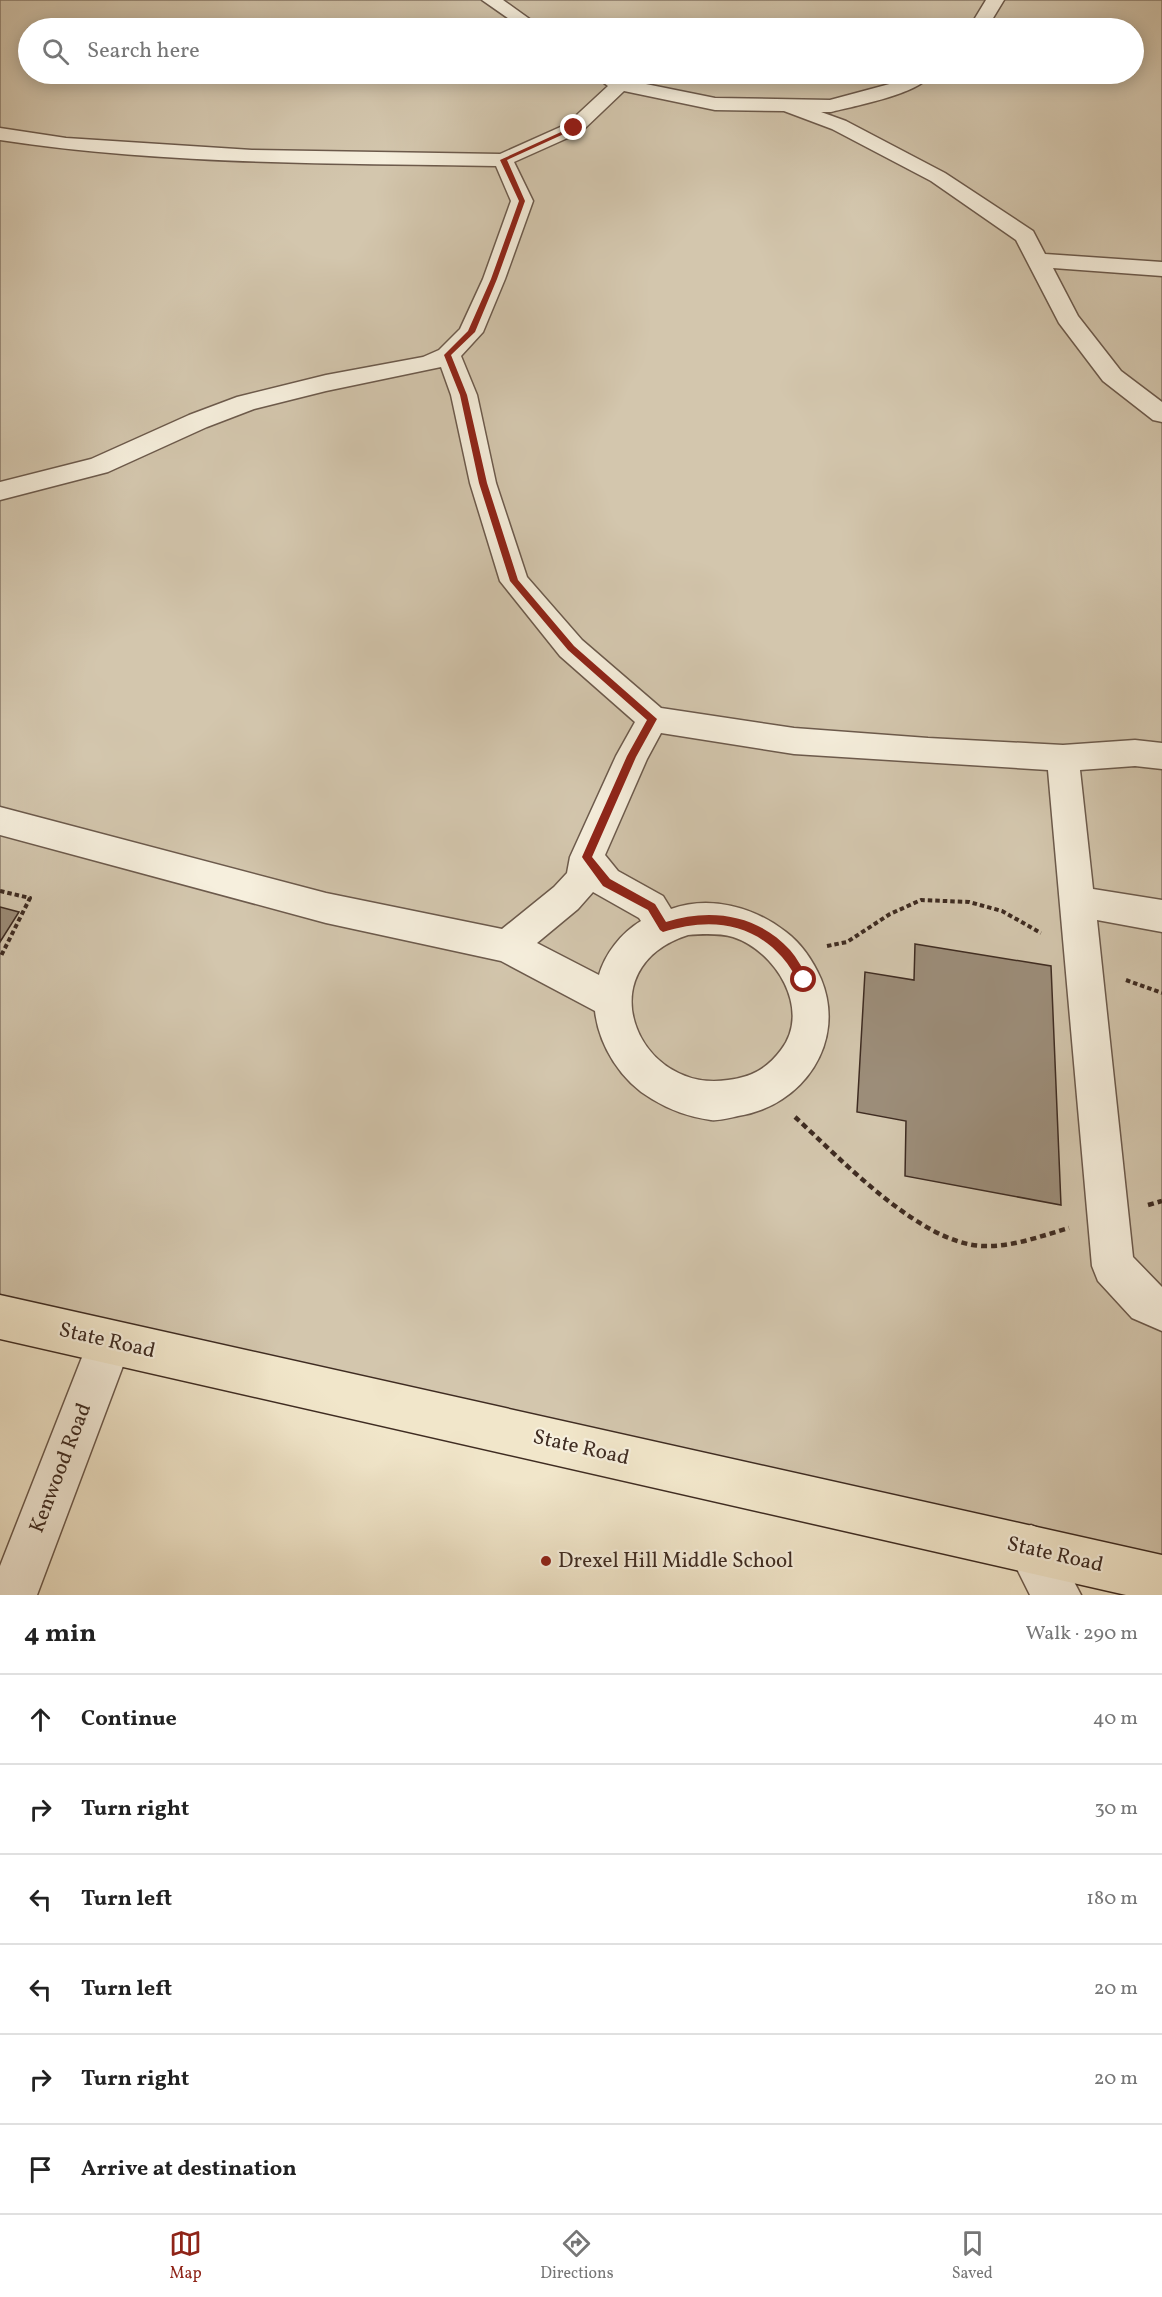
<!DOCTYPE html>
<html lang="en">
<head>
<meta charset="utf-8">
<style>
	body { margin:0; font-family:Vollkorn,serif; background:#f6f6f6; color:#222 }
	.stop { position:absolute; width:18px; height:18px; margin:-14px; border:4px solid #8f2418; border-radius:50%; background:#fff }
	.stop.end { background:#8f2418; border-color:#fff; box-shadow:0 2px 6px #0008 }
	.list { margin:0; padding:0; list-style:none }
	h2 { display:flex; justify-content:space-between; align-items:center; height:78px; margin:0; padding:0 24px; font-size:26px }
	h2 small { font-size:20px; font-weight:400; color:#767676 }
	.list li { display:grid; grid-template-columns:39px 1fr auto; gap:18px; align-items:center; box-sizing:border-box; height:90px; padding:0 24px; border-top:2px solid #e0e0e0 }
	.list b { display:block; font-size:22px; white-space:nowrap }
	.list em { font-size:20px; font-style:normal; color:#767676 }
	.icon { flex:none; width:33px; height:33px; fill:none; stroke:currentColor; stroke-width:2; stroke-linecap:round; stroke-linejoin:round }
	.map { position:relative; flex:none; width:1162px; height:1595px; overflow:hidden }
	.search { position:absolute; background:#fff; box-shadow:0 3px 15px #0003; left:18px; right:18px; top:18px; height:66px; display:flex; align-items:center; gap:15px; box-sizing:border-box; padding:0 21px; border-radius:33px; color:#767676; font-size:22px }
	.sheet { height:618px; background:#fff }
	nav { display:flex; justify-content:space-around; align-items:center; box-sizing:border-box; height:84px; border-top:2px solid #e0e0e0; background:#fff; font-size:16px; color:#767676 }
	nav a { display:grid; justify-items:center; gap:3px }
	nav .on { color:#8f2418 }
	.map>svg:first-child { display:block }
</style>
</head>
<body>
<div class="map">
<svg width="1162" height="1595" viewBox="0 0 1162 1595">
	<rect width="100%" height="100%" fill="#f1e6ca"/>
	<filter id="stains"><feTurbulence type="fractalNoise" baseFrequency=".00333" numOctaves="4"/><feColorMatrix values="0 0 0 0 .2 0 0 0 0 .09 0 0 0 0 .02 0 0 0 .5 -.17"/></filter>
	<radialGradient id="worn" r=".72"><stop offset=".6" stop-color="#630" stop-opacity="0"/><stop offset="1" stop-color="#630" stop-opacity=".3"/></radialGradient>
	<!-- green -->
	<path fill="#d3c6ad" stroke="#897968" stroke-width="1.5" fill-rule="evenodd" d="M0 0H1162V1579L0 1317ZM28 28H1134V74H28Z"/>
	<!-- building -->
	<path fill="#9c8d79" stroke="#3f2c22" stroke-width="1.5" d="M0 907 19 912 0 942Z
		M915 944 1051 966 1061 1205 905 1176 906 1121 857 1112 865 972 914 980Z"/>
	<g fill="none" stroke-linecap="round" stroke-linejoin="round">
		<!-- minor casing -->
		<g stroke="#6c5a4c" stroke-width="3">
			<path id="minor" d="M482 0H503L542 28H522Z
				M986 0H1004L987 28H969Z
				M592 74H614L626 80 715 98 830 100 897 82 910 74H931C920 94 854 106 831 112H821L846 121 945 173 1033 231 1045 254 1162 262V276L1053 268 1078 316 1121 371 1162 402V422L1153 420 1103 381 1059 323 1016 240 931 181 832 129 784 111 715 110 624 91 581 132 514 162 533 201 505 279 483 332 461 356 477 395 496 483 527 577 582 640 661 708 794 728 928 738 1063 745 1135 740 1162 743V769L1135 766 1080 770 1093 889 1162 900V932L1097 920 1133 1257 1162 1287V1331L1132 1318 1098 1281 1092 1266 1048 770 794 754 661 733 647 759 605 855 618 871 663 896 671 909C710 895 754 907 786 932 802 944 813 961 821 979 847 1042 803 1106 738 1116 729 1118 719 1121 711 1120 689 1117 670 1110 652 1099 621 1081 599 1046 595 1011L501 961 326 923 0 835V807L326 893 502 929 554 887 567 873 570 857 616 756 635 722 560 656 500 581 470 483 451 395 441 367 326 391 254 409 207 427 108 472 0 500V482L91 459 189 415 237 397 326 375 423 357 439 350 460 329 483 279 511 201 496 166C330 163 164 165 0 140V128L66 138 252 150 500 154 567 124 608 86ZM593 892 639 918 641 921C621 933 605 954 599 975L537 943 578 909ZM688 935C702 934 719 933 733 937 776 951 812 1010 781 1050 767 1069 751 1077 728 1080 638 1094 585 968 688 935Z
				M110 1320 125 1327 132 1342 37 1595H0V1566L88 1342 95 1327Z
				M1031 1525 1048 1532 1081 1595H1030L1007 1549 1014 1532Z"/>
		</g>
		<!-- major casing -->
		<g stroke="#3f2c22" stroke-width="3">
			<path id="major" d="M0 1295 1162 1555V1595H1126L0 1339Z"/>
		</g>
		<!-- path-far1 -->
		<path stroke="#3f2c22" stroke-width="4" stroke-dasharray="4.5 3" stroke-linecap="butt" d="M0 891 30 898 1 956
			M827 946 847 942 890 914 921 900 969 902 1002 911 1041 933
			M1126 980 1162 993"/>
		<!-- path -->
		<path stroke="#3f2c22" stroke-width="4.5" stroke-dasharray="6 4" stroke-linecap="butt" d="M795 1117C840 1158 921 1245 984 1246 1013 1247 1041 1236 1069 1228
			M1148 1205 1162 1201"/>
		<!-- minor -->
		<use href="#minor" fill="#f6efdd" fill-rule="evenodd"/>
		<!-- major -->
		<use href="#major" fill="#f1e6ca" fill-rule="evenodd"/>
	</g>
	<!-- route -->
	<path fill="#8f2418" d="M572 127 577 128 507 160 525 201 497 279 475 332 451 355 467 395 487 483 518 580 574 646 657 719 636 757 592 857 610 879 655 904 666 922C710 908 757 914 790 950 797 958 802 968 808 977L810 980 804 985 800 984C795 975 789 965 782 957 750 921 707 918 663 932L660 930 648 910 603 886 584 860 582 857 627 756 647 720 568 650 510 581 479 483 460 395 444 355 468 331 491 279 519 201 500 160Z"/>
	<!-- markers -->
	<circle fill="#8f2418" stroke="#f6efdd" stroke-width="2" cx="546" cy="1561" r="6"/>
	<g text-anchor="middle" dominant-baseline="central" stroke-width="4.5" stroke-linejoin="round" paint-order="stroke">
		<!-- near-street labels -->
		<g font-size="21" fill="#3f2c22" stroke="#f6efdd">
			<text transform="translate(107 1341) rotate(13)">State Road</text>
			<text transform="translate(581 1448) rotate(13)">State Road</text>
			<text transform="translate(61 1468) rotate(-69)">Kenwood Road</text>
			<text transform="translate(1055 1555) rotate(13)">State Road</text>
		</g>
		<!-- near-poi labels -->
		<g font-size="21" fill="#3f2c22" stroke="#f6efdd" text-anchor="start">
			<text x="558" y="1561">Drexel Hill Middle School</text>
		</g>
	</g>
	<rect width="100%" height="100%" filter="url(#stains)"/>
	<rect width="100%" height="100%" fill="url(#worn)"/>
</svg>
<div class="stop" style="left:804px;top:980px"></div>
<div class="stop end" style="left:574px;top:128px"></div>
<div class="search"><svg class="icon" aria-label="search" viewBox="0 0 24 24"><circle cx="10" cy="10" r="6"/><path d="M15 15l6 6"/></svg>Search here</div>
</div>
<section class="sheet">
<h2>4 min<small>Walk · 290 m</small></h2>
<ul class="list">
<li><svg class="icon" aria-label="ahead" viewBox="0 0 24 24"><path d="M12 20V5M6 11l6-6 6 6"/></svg><div><b>Continue</b></div><em>40 m</em></li>
<li><svg class="icon" aria-label="right" viewBox="0 0 24 24"><path d="M7 20v-9h11M14 6l5 5-5 5"/></svg><div><b>Turn right</b></div><em>30 m</em></li>
<li><svg class="icon" aria-label="left" viewBox="0 0 24 24"><path d="M17 20v-9H6M10 6l-5 5 5 5"/></svg><div><b>Turn left</b></div><em>180 m</em></li>
<li><svg class="icon" aria-label="left" viewBox="0 0 24 24"><path d="M17 20v-9H6M10 6l-5 5 5 5"/></svg><div><b>Turn left</b></div><em>20 m</em></li>
<li><svg class="icon" aria-label="right" viewBox="0 0 24 24"><path d="M7 20v-9h11M14 6l5 5-5 5"/></svg><div><b>Turn right</b></div><em>20 m</em></li>
<li><svg class="icon" aria-label="arrive" viewBox="0 0 24 24"><path d="M6 21V4h12l-3 4 3 4H6"/></svg><div><b>Arrive at destination</b></div></li>
</ul>
</section>
<nav>
<a class="on"><svg class="icon" aria-label="map" viewBox="0 0 24 24"><path d="M3 6l6-2 6 2 6-2v14l-6 2-6-2-6 2zM9 4v14M15 6v14"/></svg>Map</a>
<a><svg class="icon" aria-label="directions" viewBox="0 0 24 24"><path d="M12 3l9 9-9 9-9-9zM9 14v-3h6M13 9l2 2-2 2"/></svg>Directions</a>
<a><svg class="icon" aria-label="saved" viewBox="0 0 24 24"><path d="M7 4h10v16l-5-4-5 4z"/></svg>Saved</a>
</nav>
</body>
</html>
